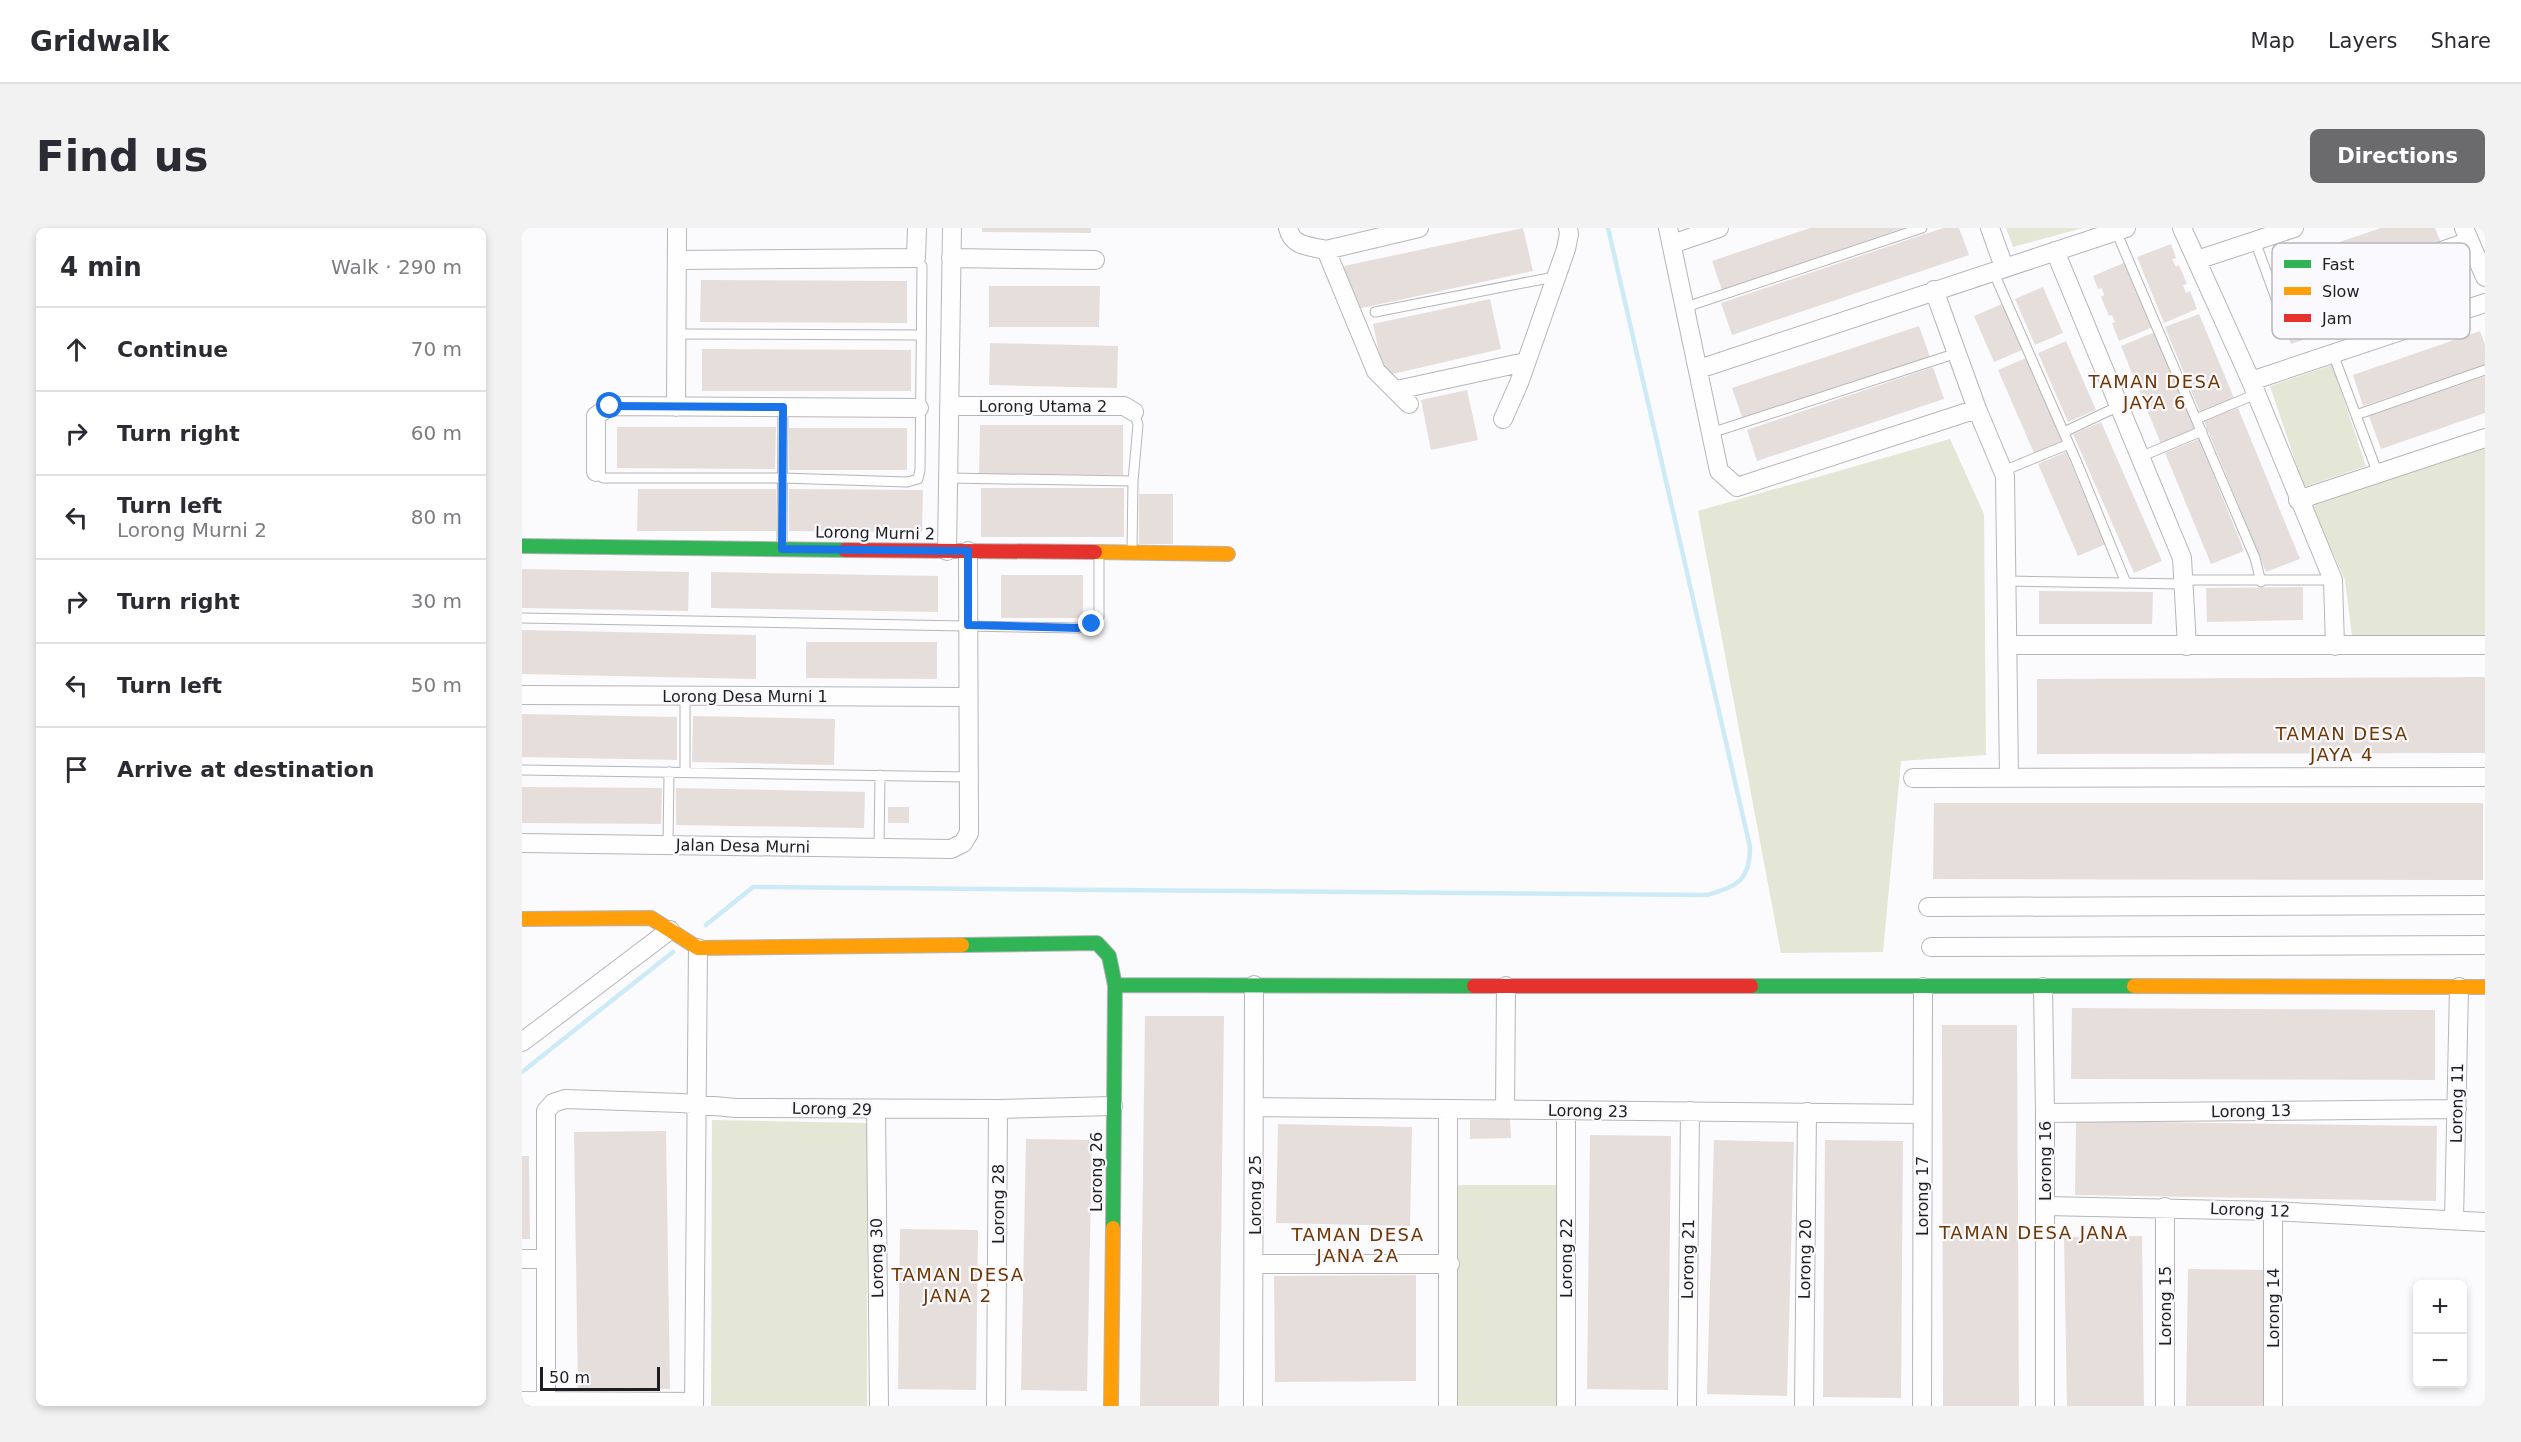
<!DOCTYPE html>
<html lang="en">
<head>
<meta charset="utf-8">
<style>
	body { margin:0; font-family:"DejaVu Sans",sans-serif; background:#f2f2f3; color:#2b2b33 }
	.controls { position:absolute; right:18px; bottom:18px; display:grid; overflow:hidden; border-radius:9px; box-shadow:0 3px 9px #0003 }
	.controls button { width:54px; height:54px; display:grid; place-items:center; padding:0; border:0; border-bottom:2px solid #e1e1e2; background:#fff; color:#2b2b33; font:30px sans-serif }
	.scale { position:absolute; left:18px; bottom:15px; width:120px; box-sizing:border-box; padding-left:6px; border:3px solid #1e1e21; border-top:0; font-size:16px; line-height:21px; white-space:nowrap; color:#1e1e21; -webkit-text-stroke:4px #faf9fe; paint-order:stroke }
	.stop { position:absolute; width:18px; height:18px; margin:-14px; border:4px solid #1a73e8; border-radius:50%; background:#fff }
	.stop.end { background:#1a73e8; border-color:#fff; box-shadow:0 2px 6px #0008 }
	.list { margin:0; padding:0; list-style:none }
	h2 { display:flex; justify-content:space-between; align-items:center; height:78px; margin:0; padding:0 24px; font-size:26px }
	h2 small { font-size:20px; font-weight:400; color:#7c7c81 }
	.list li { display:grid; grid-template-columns:39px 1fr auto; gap:18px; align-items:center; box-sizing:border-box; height:84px; padding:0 24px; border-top:2px solid #e1e1e2 }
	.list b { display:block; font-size:22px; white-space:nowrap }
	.list p { margin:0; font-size:20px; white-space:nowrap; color:#7c7c81 }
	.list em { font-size:20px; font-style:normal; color:#7c7c81 }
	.icon { flex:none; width:33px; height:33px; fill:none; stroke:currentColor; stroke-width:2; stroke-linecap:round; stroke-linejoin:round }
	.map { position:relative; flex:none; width:1963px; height:1178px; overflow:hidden; border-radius:9px }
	header { display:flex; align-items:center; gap:36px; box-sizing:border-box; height:84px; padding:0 30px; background:#fff; border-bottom:2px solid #e1e1e2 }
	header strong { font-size:28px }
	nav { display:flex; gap:33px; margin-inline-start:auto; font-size:21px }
	.intro { display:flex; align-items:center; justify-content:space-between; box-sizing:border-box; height:144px; padding:0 36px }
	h1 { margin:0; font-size:42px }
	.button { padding:15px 27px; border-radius:9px; background:#6b6b6e; color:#fff; font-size:21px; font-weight:700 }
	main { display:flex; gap:36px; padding:0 36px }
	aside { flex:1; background:#fff; border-radius:9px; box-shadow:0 3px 9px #0003 }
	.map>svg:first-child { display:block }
</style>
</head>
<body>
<header>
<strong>Gridwalk</strong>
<nav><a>Map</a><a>Layers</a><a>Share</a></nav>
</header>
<div class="intro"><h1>Find us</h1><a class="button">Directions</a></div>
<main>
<aside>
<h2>4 min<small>Walk · 290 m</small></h2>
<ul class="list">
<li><svg class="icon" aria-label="ahead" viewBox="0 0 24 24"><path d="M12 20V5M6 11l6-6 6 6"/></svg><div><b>Continue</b></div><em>70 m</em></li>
<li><svg class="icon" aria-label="right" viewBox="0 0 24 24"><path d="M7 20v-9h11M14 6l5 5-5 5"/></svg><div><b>Turn right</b></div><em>60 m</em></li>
<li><svg class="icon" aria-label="left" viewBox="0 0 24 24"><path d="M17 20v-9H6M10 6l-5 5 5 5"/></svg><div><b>Turn left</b><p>Lorong Murni 2</p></div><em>80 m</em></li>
<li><svg class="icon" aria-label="right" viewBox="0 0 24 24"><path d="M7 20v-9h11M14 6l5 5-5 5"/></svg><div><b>Turn right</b></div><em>30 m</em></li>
<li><svg class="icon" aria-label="left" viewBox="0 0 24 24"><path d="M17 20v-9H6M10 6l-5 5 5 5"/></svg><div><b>Turn left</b></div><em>50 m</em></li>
<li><svg class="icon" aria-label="arrive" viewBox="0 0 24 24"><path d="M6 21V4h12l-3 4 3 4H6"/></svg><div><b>Arrive at destination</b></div></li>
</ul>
</aside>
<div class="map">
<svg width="1963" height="1178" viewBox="0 0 1963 1178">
	<rect width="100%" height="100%" fill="#fbfafd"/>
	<!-- green -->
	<path fill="#e4e7d6" d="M1484 0H1561L1491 19Z
		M1810 137 1844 238 1782 259 1748 158Z
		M1428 211 1462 286 1464 527 1379 533 1361 724 1259 725 1176 283Z
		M1963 217V409L1830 408 1823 352 1790 278Z
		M190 892 345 895V1178H189Z
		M933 957H1037V1178H934Z"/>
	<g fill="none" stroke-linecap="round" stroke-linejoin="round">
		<!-- stream -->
		<path stroke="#cdebf7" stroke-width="4.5" d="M184 697 231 659 1185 667C1215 658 1228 653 1228 619L1086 0
			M0 844 151 724"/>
	</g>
	<!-- building -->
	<path fill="#e6dedb" d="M460 0H569V5L460 4Z
		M1001 0 1011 43 831 82 822 38Z
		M1288 0H1382L1200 62 1190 33Z
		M1421 0H1437L1447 27 1210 107 1199 75Z
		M1859 0H1913L1919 15 1774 64 1764 32Z
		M1649 16 1654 30 1650 31 1654 39 1657 37 1665 56 1661 57 1664 65 1668 63 1675 81 1642 95 1615 29Z
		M1926 26 1938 59 1769 116 1758 83Z
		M1604 34 1631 99 1597 113 1590 95 1593 94 1590 87 1587 88 1579 69 1582 67 1580 60 1576 61 1571 48Z
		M179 52 385 53V95L178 94Z
		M467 58H578L577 99H467Z
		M1521 59 1541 105 1513 117 1493 71Z
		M968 71 979 121 862 148 851 96Z
		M1480 76 1500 122 1472 134 1452 88Z
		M1677 86 1712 170 1678 184 1643 99Z
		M1397 98 1408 129 1221 192 1210 160Z
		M1958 103 1963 117V137L1841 178 1831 147Z
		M1633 104 1673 202 1639 216 1599 118Z
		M1544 113 1574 182 1546 194 1516 125Z
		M468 115 596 118 595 160 467 157Z
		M180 121 389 122V163H180Z
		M1504 130 1540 213 1512 225 1476 142Z
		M1411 139 1422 171 1235 233 1225 202Z
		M1963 148V185L1859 221 1847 188Z
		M945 162 956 212 909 222 899 172Z
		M1716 180 1778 331 1744 344 1682 193Z
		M1579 194 1640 333 1612 345 1551 206Z
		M458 197H601V247L457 246Z
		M95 199H254L253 241 95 240Z
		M267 200H385V242H267Z
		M1677 211 1722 323 1689 336 1643 225Z
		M1544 224 1584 316 1556 328 1516 236Z
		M459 260H602V309H459Z
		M116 261H254V303H115Z
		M267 261 401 262 400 304 267 303Z
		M617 266H651V316H617Z
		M0 341 167 344 166 383 0 380Z
		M189 344 416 348V384L189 380Z
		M479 347H561V390H479Z
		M1781 359V392L1685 394 1684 360Z
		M1517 363 1631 364 1630 396H1517Z
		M0 402 234 407V451L0 446Z
		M284 414H415V451L284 450Z
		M1963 449V525L1515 526V451Z
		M0 486 155 489V532L0 529Z
		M171 488 313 491 312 537 170 534Z
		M0 559 140 560 139 596 0 595Z
		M154 560 343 564 342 600 154 597Z
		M1412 575H1961V652L1411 651Z
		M366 579H387V595H366Z
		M1550 780 1913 782V852L1549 851Z
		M623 788H702L697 1178H618Z
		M1420 797H1495L1497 1178H1421Z
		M988 891 989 910 948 911V892Z
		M1554 893 1915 898 1914 973 1553 967Z
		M756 896 890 899 888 998 754 995Z
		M144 903 148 1161 56 1162 52 904Z
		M1068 907 1149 908 1146 1162 1065 1161Z
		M504 911 570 912 565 1163 499 1162Z
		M1192 912 1272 914 1265 1168 1185 1166Z
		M1303 912 1381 913 1379 1170 1301 1169Z
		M0 928H7L8 1011H0Z
		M378 1001 456 1002 454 1162 376 1161Z
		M1620 1008 1622 1178H1545L1542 1009Z
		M1666 1041 1746 1042 1744 1178H1664Z
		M894 1047V1153L753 1154 752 1048Z"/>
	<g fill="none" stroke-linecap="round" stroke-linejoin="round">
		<!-- lane casing -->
		<g stroke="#b6b5b8" stroke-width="11">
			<path id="lane" d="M1594 3 1733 330 1739 354
				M1733 13 1756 76 1946 9
				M1471 43 1556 237 1604 355
				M1164 79 1400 0
				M853 84 1032 49
				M155 106 398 107
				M1811 126 1856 246
				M1834 187 1963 142
				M1674 191 1734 166
				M1542 204 1597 178
				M1189 205 1435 125
				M1618 229 1680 203
				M1481 243 1547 216
				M74 244 81 250H260L385 254 396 251 398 242 400 38 394 30
				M426 250 611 253
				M260 318 261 179
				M610 323 611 253 616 197 612 184
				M1661 352H1811
				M1485 353 1661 356
				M0 390 556 400 570 396 577 389V327
				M0 542 447 549
				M163 544V467
				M146 617 147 544
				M357 620 358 547"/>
		</g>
		<!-- street casing -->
		<g stroke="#b6b5b8" stroke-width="20">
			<path id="street" d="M766 0C770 19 788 18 804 22L854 143 887 176
				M1146 0 1197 243 1215 259 1455 181
				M1468 0 1482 39
				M1660 0 1729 153 1811 352 1813 418
				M1942 0 1963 49
				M1150 16 1197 0
				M804 22 897 0
				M1533 23 1660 330 1665 418
				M429 30 573 32
				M155 32 394 30 395 0
				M1675 32 1772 0
				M1412 62 1455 181 1483 248 1487 550
				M1177 141 1604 0
				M1729 153 1963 75
				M875 162 1003 134
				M427 178H602L612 184
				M154 179 155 0
				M981 191 997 155 1044 21 1047 6 1046 0
				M74 244V188L88 178 397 180
				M1776 272 1963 210
				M425 323 430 0
				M1486 417H1963
				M0 467 446 469
				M1391 550 1963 549
				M0 615 429 621 441 615 447 605 446 323
				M1406 679 1963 677
				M1409 719 1963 717
				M1521 759 1523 885V1178
				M0 814 148 702
				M733 879 1400 886
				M926 881V1178
				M983 881 984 758
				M354 882 357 1178
				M1044 883V1178
				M1523 885 1935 881
				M1524 978 1751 983 1963 994
				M1643 979V1178
				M1932 992 1937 759
				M0 1031H24
				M733 1036H928
				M0 1173 172 1174
				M24 1173V883L31 875 43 871 159 875 214 880 476 881 591 878
				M172 1178 176 720
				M474 1178 476 881
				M731 1178 732 757
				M1165 1178 1168 883
				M1282 1178 1285 884
				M1400 1178 1401 759
				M1751 1178V983"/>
		</g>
		<!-- fast casing -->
		<g stroke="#b6b5b8" stroke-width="16">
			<path id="fast" d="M0 318 323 322
				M440 717 575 715 587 728 593 757 591 1000
				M593 757 952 758
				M1229 758H1612"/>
		</g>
		<!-- slow casing -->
		<g stroke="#b6b5b8" stroke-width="16">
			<path id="slow" d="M573 324 706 326
				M0 691 129 690 176 720 440 717
				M1612 758 1963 759
				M589 1178 591 1000"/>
		</g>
		<!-- jam casing -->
		<g stroke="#b6b5b8" stroke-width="16">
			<path id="jam" d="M323 322 573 324
				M952 758H1229"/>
		</g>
		<!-- lane -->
		<use href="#lane" stroke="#fefeff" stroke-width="9"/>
		<!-- street -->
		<use href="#street" stroke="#fefeff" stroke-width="18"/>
		<!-- fast -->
		<use href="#fast" stroke="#30b455" stroke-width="14"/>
		<!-- slow -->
		<use href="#slow" stroke="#ff9f0a" stroke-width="14"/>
		<!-- jam -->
		<use href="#jam" stroke="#e5322d" stroke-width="14"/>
	</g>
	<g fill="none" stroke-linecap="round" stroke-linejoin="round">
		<!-- route -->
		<path stroke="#1a73e8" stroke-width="8" d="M88 178 261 179 260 321 446 323V397L556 400 570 396"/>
	</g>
	<g text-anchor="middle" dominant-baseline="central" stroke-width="4.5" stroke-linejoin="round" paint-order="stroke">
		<!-- street labels -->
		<g font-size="16" fill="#1e1e21" stroke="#faf9fe">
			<text x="521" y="178">Lorong Utama 2</text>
			<text transform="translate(353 305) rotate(1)">Lorong Murni 2</text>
			<text x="223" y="468">Lorong Desa Murni 1</text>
			<text transform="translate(221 618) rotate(1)">Jalan Desa Murni</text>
			<text transform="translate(1935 875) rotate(-89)">Lorong 11</text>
			<text transform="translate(310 881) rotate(1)">Lorong 29</text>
			<text transform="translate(1066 883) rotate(1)">Lorong 23</text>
			<text transform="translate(1729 883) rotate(-1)">Lorong 13</text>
			<text transform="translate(1523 933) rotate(-90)">Lorong 16</text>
			<text transform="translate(574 944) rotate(-90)">Lorong 26</text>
			<text transform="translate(733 967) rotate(-90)">Lorong 25</text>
			<text transform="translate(1400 968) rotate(-90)">Lorong 17</text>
			<text transform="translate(476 976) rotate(-90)">Lorong 28</text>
			<text transform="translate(1728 982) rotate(2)">Lorong 12</text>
			<text transform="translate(355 1030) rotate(-91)">Lorong 30</text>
			<text transform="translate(1044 1030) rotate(-90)">Lorong 22</text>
			<text transform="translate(1166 1031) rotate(-89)">Lorong 21</text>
			<text transform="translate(1283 1031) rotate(-89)">Lorong 20</text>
			<text transform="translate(1643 1078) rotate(-90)">Lorong 15</text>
			<text transform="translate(1751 1080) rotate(-90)">Lorong 14</text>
		</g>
		<!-- neighbourhood labels -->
		<g font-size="18" letter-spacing="1.5" fill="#6f3600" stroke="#faf9fe">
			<text x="1633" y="153">TAMAN DESA<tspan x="1633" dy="21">JAYA 6</tspan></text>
			<text x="1820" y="505">TAMAN DESA<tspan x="1820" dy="21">JAYA 4</tspan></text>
			<text x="1512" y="1004">TAMAN DESA JANA</text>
			<text x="836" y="1006">TAMAN DESA<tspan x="836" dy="21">JANA 2A</tspan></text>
			<text x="436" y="1046">TAMAN DESA<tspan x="436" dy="21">JANA 2</tspan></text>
		</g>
	</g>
	<!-- legend -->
	<rect x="1750" y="15" width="198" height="96" rx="9" fill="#faf9fe" stroke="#b8b7bc" stroke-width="1.5"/>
	<rect x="1762" y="32" width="27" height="8" fill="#30b455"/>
	<rect x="1762" y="59" width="27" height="8" fill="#ff9f0a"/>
	<rect x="1762" y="86" width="27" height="8" fill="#e5322d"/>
	<g font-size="16" fill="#1e1e21">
		<text x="1800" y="42">Fast</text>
		<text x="1800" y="69">Slow</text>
		<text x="1800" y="96">Jam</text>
	</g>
</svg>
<div class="controls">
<button>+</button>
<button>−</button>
</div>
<div class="scale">50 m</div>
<div class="stop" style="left:88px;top:178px"></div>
<div class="stop end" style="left:570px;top:396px"></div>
</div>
</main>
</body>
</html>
